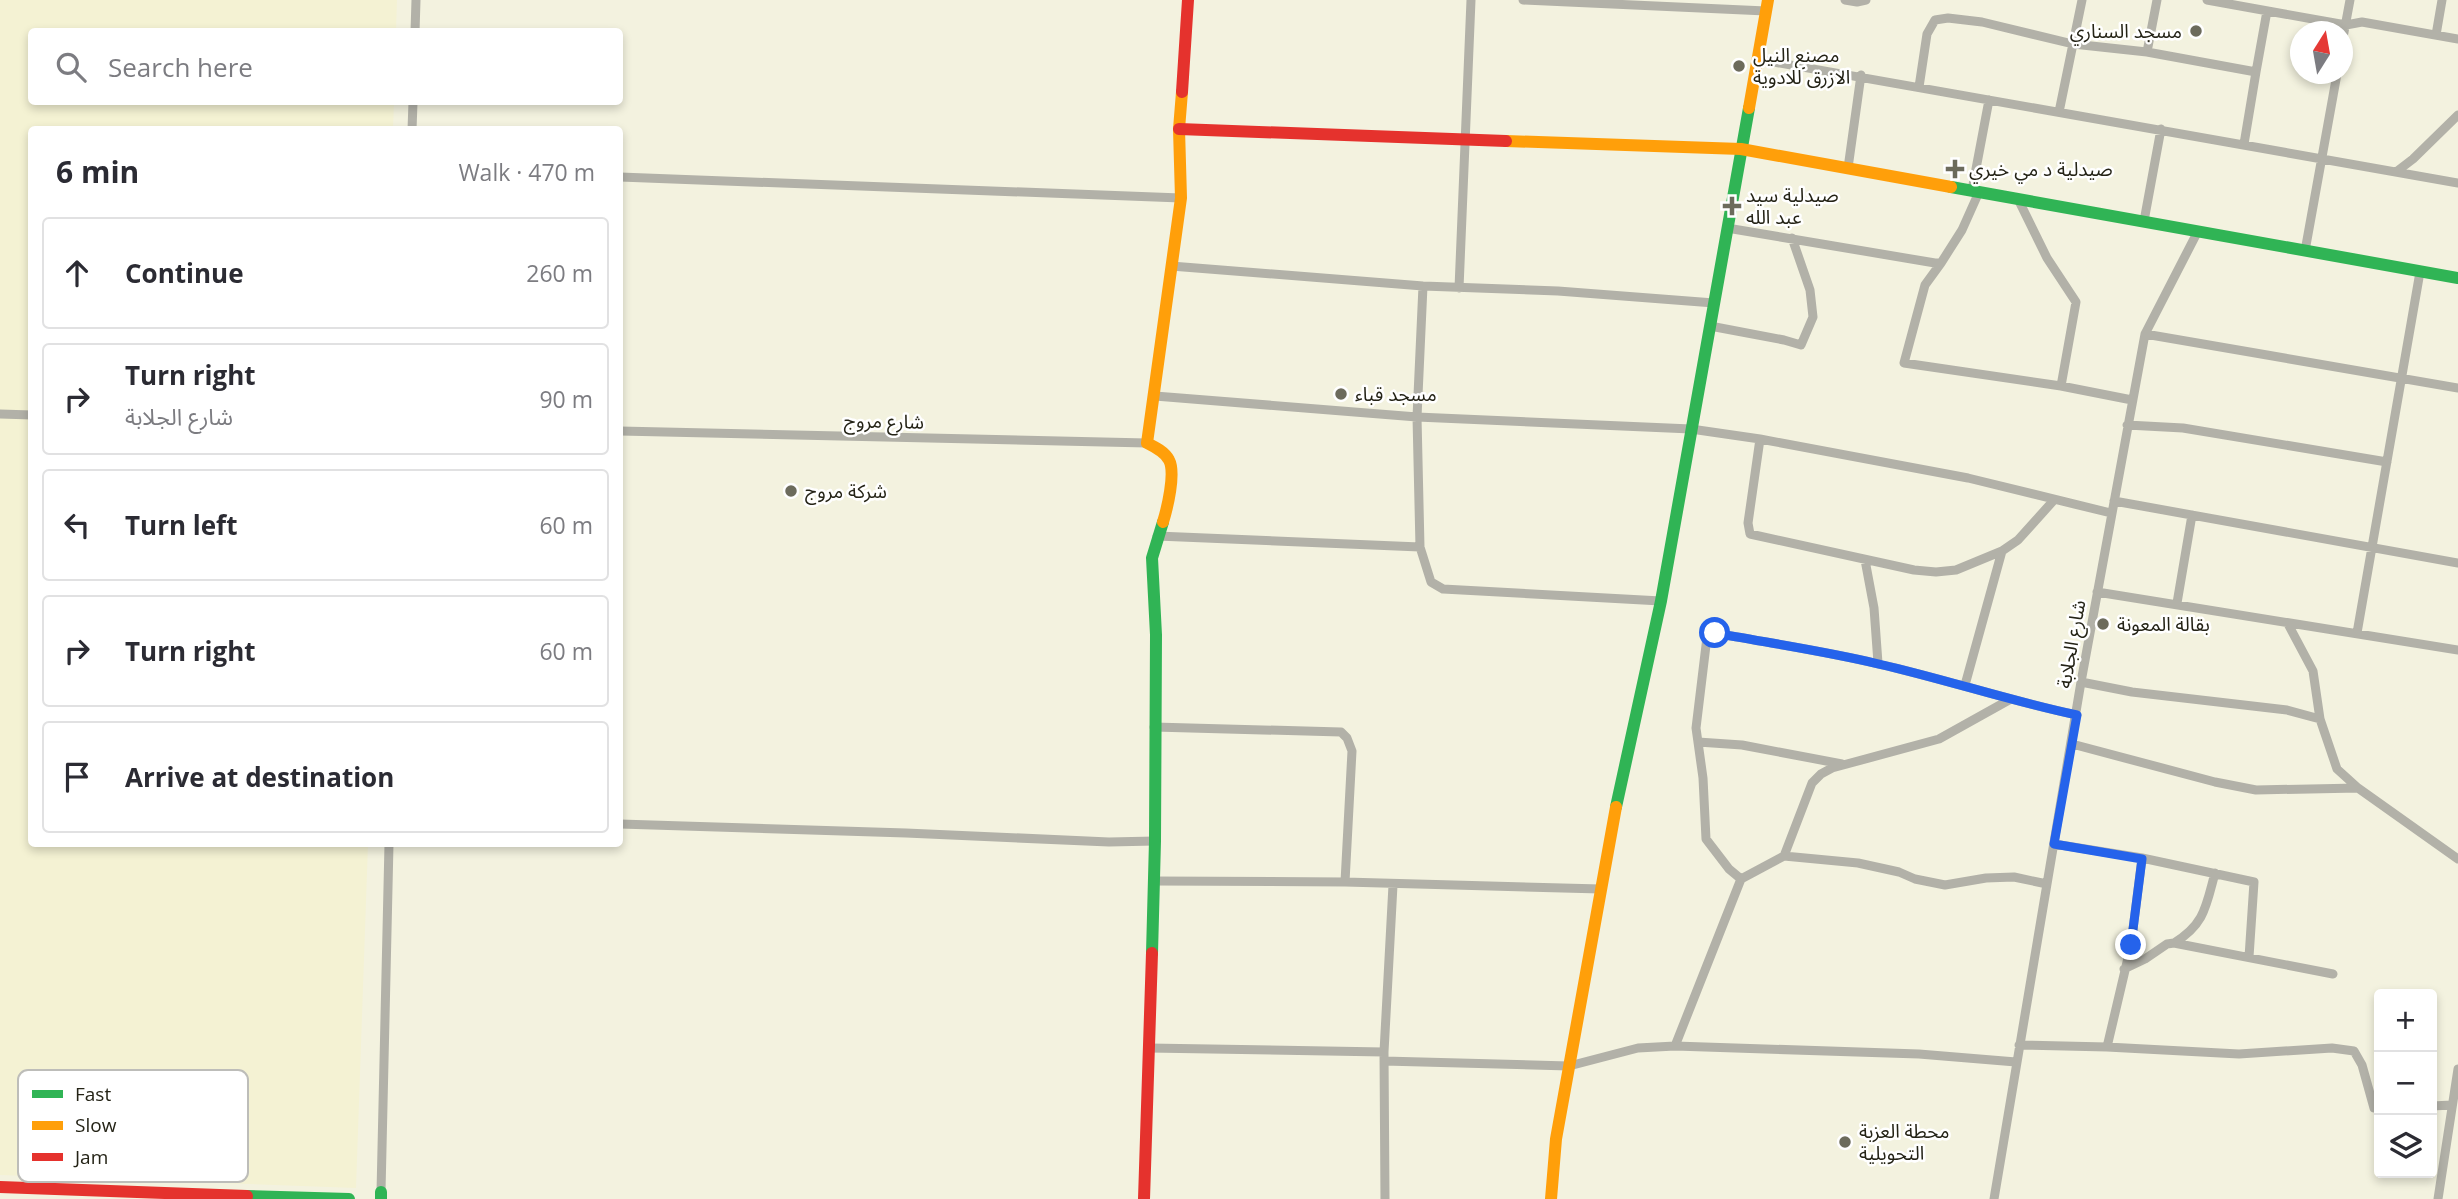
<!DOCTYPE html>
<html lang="en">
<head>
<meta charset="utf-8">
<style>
	body { margin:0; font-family:"Open Sans","Noto Sans Arabic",sans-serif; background:#f7f7f7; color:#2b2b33 }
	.controls { position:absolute; right:21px; bottom:21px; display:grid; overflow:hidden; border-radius:7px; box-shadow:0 4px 10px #0003 }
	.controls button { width:63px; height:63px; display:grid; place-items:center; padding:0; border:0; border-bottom:2px solid #e1e1e2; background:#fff; color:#2b2b33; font:35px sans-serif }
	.compass { position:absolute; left:2290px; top:21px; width:63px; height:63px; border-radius:50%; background:#fff; box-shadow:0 4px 10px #0003; rotate:11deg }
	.stop { position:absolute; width:21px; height:21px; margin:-16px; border:5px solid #2563eb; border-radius:50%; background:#fff }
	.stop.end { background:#2563eb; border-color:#fff; box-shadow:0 2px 7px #0008 }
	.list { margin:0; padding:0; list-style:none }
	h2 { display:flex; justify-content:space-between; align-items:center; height:91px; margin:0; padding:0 28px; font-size:30px }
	h2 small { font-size:23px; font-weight:400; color:#7c7c81 }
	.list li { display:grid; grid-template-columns:46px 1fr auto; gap:21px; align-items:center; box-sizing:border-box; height:112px; margin:0 14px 14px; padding:0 14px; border:2px solid #e1e1e2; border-radius:7px }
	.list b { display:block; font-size:26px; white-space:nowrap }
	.list p { margin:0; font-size:23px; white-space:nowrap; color:#7c7c81 }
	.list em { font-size:23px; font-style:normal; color:#7c7c81 }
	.icon { flex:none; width:38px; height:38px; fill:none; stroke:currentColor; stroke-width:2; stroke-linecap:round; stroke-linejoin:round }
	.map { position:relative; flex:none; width:2458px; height:1199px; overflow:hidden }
	.search { position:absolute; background:#fff; box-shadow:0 4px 10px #0003; left:28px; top:28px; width:595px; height:77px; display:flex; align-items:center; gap:18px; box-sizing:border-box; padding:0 24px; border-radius:7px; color:#7c7c81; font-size:26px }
	.panel { position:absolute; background:#fff; box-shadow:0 4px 10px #0003; left:28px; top:126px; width:595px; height:721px; border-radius:7px }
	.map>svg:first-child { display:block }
</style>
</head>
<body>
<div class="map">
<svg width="2458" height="1199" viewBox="0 0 2458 1199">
	<rect width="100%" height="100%" fill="#f3f2df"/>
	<!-- built -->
	<path fill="#f4f2d3" d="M0 0H397L396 31 32 32V102H394L393 129 32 130V844H368L356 1188 0 1175Z"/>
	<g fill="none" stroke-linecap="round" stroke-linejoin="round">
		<!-- street -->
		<path stroke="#b2b1a8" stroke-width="9" d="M1523 0 1766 11
			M1845 0 1857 2 1866 0
			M2207 0 2346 25 2362 22 2458 39
			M415 32 416 0
			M2436 35 2442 0
			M2342 43 2350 0
			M2147 52 2157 0
			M1757 59 2458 183
			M1919 87 1927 34 1935 20 1948 18 1982 22 2073 44 2147 52 2256 72 2267 11
			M2059 112 2082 0
			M412 130 413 102
			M2244 144 2256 72
			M1848 168 1861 75
			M2396 172 2413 159 2458 115
			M620 177 1181 198
			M1972 190 1989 100
			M2018 199 2047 258 2076 302 2061 386 2132 400
			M2144 221 2161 129
			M1727 228 1935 263H1941L1962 230 1979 192
			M2305 251 2337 74
			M1941 263 1925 285 1904 363 2061 386
			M1171 266 1423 286 1558 291 1714 303
			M1423 286 1417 417 1420 547 1431 582 1443 589 1661 601
			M1459 288 1471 0
			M1710 326 1784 340 1801 345 1813 317 1810 290 1792 238
			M2145 334 2458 388
			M1155 396 1417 417 1691 429 1760 439 1968 478 2111 513
			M0 414 32 415
			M2127 425 2183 428 2387 462
			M620 431 1147 443
			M1760 439 1748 523 1750 534 1914 570 1936 572 1956 570 2002 551 2018 540 2054 500
			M2114 501 2458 563
			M1157 536 1420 547
			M1865 560 1874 608 1878 663
			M2097 592 2458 650
			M2177 603 2192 515
			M2288 624 2313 671 2320 719 2337 769 2358 788 2458 859
			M2357 633 2420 272
			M2081 682 2132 692 2287 710 2320 719
			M1965 685 2002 551
			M1154 727 1341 732 1347 738 1352 751 1345 882
			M1698 742 1742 745 1842 764
			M2072 744 2215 782 2256 790 2358 788
			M620 824 906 833 1109 842 1155 841
			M2054 844 2142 858 2254 882 2249 957
			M1784 856 1812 783 1821 774 1832 768 1939 739 2009 700
			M1741 879 1729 869 1706 839 1703 778 1696 728 1707 637 1710 634 1715 633C1769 643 1825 651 1879 664 1945 679 2010 701 2077 715
			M1154 881 1345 882 1601 889
			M2174 943C2205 924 2206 906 2215 873
			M2124 969 2145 959 2167 944 2174 943 2333 974
			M2019 1045 2107 1047 2239 1054 2332 1048 2354 1051 2362 1065 2374 1108H2379
			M1675 1046 1741 879 1784 856 1858 863 1899 872 1915 879 1945 885 1986 878 2014 877 2047 884
			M2107 1047 2131 945 2142 858
			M1149 1048 1384 1052
			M1384 1061 1569 1066 1638 1048 1675 1046 1919 1054 2016 1062
			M2432 1106 2452 1105
			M381 1192 389 844
			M1385 1199 1384 1052 1393 885
			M1994 1199 2081 682 2145 334 2198 231
			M2438 1199 2458 1069"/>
		<!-- fast -->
		<path stroke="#30b455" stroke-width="12" d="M1951 187 2458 278
			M1616 807 1661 601 1749 108
			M1152 953 1155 841 1156 635 1152 558 1163 522
			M381 1192V1199
			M247 1196 349 1199"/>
		<!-- slow -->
		<path stroke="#ff9f0a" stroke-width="12" d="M1749 108 1768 0
			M1506 141 1741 149 1951 187
			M1163 522C1167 509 1176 473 1169 460 1165 452 1155 447 1147 443L1181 198 1179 129 1182 92
			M1551 1199 1556 1139 1616 807"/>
		<!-- jam -->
		<path stroke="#e5322d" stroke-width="12" d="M1182 92 1188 0
			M1179 129 1506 141
			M0 1187 247 1196
			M1144 1199 1152 953"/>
	</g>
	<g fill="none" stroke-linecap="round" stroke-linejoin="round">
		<!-- route -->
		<path stroke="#2563eb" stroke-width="9" d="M1715 633C1769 643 1825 651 1879 664 1945 679 2010 701 2077 715L2054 844 2142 859 2131 945"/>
	</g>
	<!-- markers -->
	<g fill="#6c6b5c" stroke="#fff" stroke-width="2.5">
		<circle cx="2196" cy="31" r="7"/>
		<circle cx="1739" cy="66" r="7"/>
		<path d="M1951.5 158.5h7v7h7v7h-7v7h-7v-7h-7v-7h7z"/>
		<path d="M1728.5 195.5h7v7h7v7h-7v7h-7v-7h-7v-7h7z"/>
		<circle cx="1341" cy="394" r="7"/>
		<circle cx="791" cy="491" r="7"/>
		<circle cx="2103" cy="624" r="7"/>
		<circle cx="1845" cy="1142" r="7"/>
	</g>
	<g text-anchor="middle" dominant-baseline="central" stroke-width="5" stroke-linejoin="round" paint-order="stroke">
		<!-- poi labels -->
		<g font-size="19" fill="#242316" stroke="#fff" text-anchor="start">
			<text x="2182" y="31" text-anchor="end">مسجد السناري</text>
			<text x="1753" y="55">مصنع النيل<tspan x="1753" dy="22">الازرق للادوية</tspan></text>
			<text x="1969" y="169">صيدلية د مي خيري</text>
			<text x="1746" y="195">صيدلية سيد<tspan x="1746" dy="22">عبد الله</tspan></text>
			<text x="1355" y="394">مسجد قباء</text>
			<text x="805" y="491">شركة مروج</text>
			<text x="2117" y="624">بقالة المعونة</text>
			<text x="1859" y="1131">محطة العزبة<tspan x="1859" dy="22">التحويلية</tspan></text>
		</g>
		<!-- street labels -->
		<g font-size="19" fill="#242316" stroke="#fff">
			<text transform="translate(884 421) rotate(1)">شارع مروج</text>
			<text transform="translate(2071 644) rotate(-80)">شارع الجلابة</text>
		</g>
	</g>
	<!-- legend -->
	<rect x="18" y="1070" width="230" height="112" rx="10" fill="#fff" stroke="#bdbdb9" stroke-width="2"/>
	<rect x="32" y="1090" width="31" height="8" fill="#30b455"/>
	<rect x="32" y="1121" width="31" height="9" fill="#ff9f0a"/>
	<rect x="32" y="1153" width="31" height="8" fill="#e5322d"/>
	<g font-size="19" fill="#242316">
		<text x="75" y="1101">Fast</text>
		<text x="75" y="1132">Slow</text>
		<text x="75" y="1164">Jam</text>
	</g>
</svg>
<div class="controls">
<button>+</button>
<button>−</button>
<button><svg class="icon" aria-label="layers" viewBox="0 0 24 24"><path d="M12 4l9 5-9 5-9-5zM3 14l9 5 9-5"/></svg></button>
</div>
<svg class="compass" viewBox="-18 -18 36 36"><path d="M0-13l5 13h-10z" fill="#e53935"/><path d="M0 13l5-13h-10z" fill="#7c7c81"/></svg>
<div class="stop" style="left:1715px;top:633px"></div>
<div class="stop end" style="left:2131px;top:945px"></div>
<div class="search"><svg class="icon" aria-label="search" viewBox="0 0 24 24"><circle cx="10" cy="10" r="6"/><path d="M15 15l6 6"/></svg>Search here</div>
<section class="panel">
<h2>6 min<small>Walk · 470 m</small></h2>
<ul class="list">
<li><svg class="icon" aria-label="ahead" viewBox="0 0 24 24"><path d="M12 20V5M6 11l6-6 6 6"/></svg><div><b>Continue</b></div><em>260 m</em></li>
<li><svg class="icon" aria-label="right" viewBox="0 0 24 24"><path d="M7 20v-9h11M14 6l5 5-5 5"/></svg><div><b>Turn right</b><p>شارع الجلابة</p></div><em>90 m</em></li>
<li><svg class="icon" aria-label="left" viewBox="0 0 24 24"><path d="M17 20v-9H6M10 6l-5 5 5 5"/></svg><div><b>Turn left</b></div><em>60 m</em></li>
<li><svg class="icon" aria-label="right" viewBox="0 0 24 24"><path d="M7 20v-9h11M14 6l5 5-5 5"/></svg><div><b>Turn right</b></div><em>60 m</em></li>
<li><svg class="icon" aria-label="arrive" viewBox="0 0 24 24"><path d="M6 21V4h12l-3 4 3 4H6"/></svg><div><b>Arrive at destination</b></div></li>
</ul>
</section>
</div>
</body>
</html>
